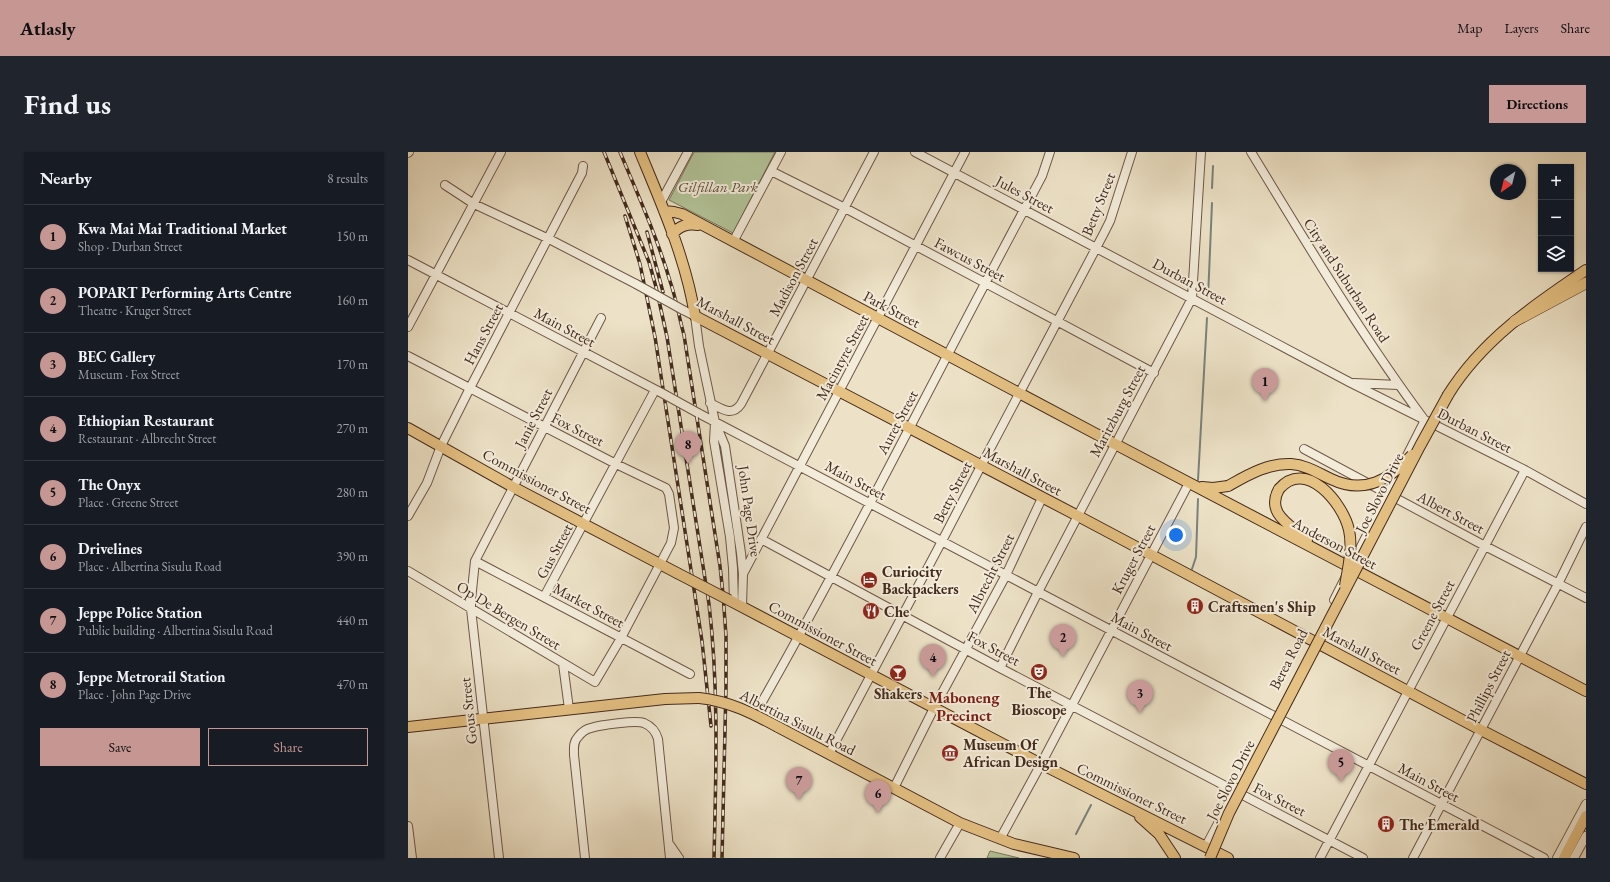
<!DOCTYPE html>
<html lang="en">
<head>
<meta charset="utf-8">
<style>
	body { margin:0; font-family:"EB Garamond",serif; background:#20242c; color:#f1f3f6 }
	.controls { position:absolute; right:12px; top:12px; display:grid; overflow:hidden; border-radius:0px; box-shadow:0 1px 3px #0004 }
	.controls button { width:36px; height:36px; display:grid; place-items:center; padding:0; border:0; border-bottom:1px solid #363941; background:#171b24; color:#f1f3f6; font:20px sans-serif }
	.compass { position:absolute; left:1082px; top:12px; width:36px; height:36px; border-radius:50%; background:#171b24; box-shadow:0 1px 3px #0004; rotate:215deg }
	.you { position:absolute; left:768px; top:383px; width:14px; height:14px; margin:-10px; border:3px solid #fff; border-radius:50%; background:#1a73e8; box-shadow:0 0 0 6px #1a73e833 }
	.badge { display:grid; place-items:center; width:26px; height:26px; border-radius:50%; background:#c59692; color:#111; font-size:13px; font-weight:700 }
	.pin { position:absolute; translate:-50% -33px; filter:drop-shadow(0 1px 2px #0008) }
	.pin::after { content:''; position:absolute; top:21px; width:14px; height:12px; background:inherit; clip-path:polygon(0 0,100% 0,50% 100%) }
	.list { margin:0; padding:0; list-style:none }
	h2 { display:flex; justify-content:space-between; align-items:center; height:52px; margin:0; padding:0 16px; font-size:17px }
	h2 small { font-size:13px; font-weight:400; color:#9ea1a6 }
	.list li { display:grid; grid-template-columns:26px 1fr auto; gap:12px; align-items:center; box-sizing:border-box; height:64px; padding:0 16px; border-top:1px solid #363941 }
	.list b { display:block; font-size:15px; white-space:nowrap }
	.list p { margin:0; font-size:13px; white-space:nowrap; color:#9ea1a6 }
	.list em { font-size:13px; font-style:normal; color:#9ea1a6 }
	.actions { display:flex; gap:8px; padding:12px 16px }
	.actions a { flex:1; padding:9px 0; border:1px solid #c59692; border-radius:0px; text-align:center; font-size:14px; color:#c59692 }
	.actions .main { background:#c59692; color:#111 }
	.icon { flex:none; width:22px; height:22px; fill:none; stroke:currentColor; stroke-width:2; stroke-linecap:round; stroke-linejoin:round }
	.map { position:relative; flex:none; width:1178px; height:706px; overflow:hidden; border-radius:0px }
	header { display:flex; align-items:center; gap:24px; box-sizing:border-box; height:56px; padding:0 20px; background:#c59692; color:#111 }
	header strong { font-size:19px }
	nav { display:flex; gap:22px; margin-inline-start:auto; font-size:14px }
	.intro { display:flex; align-items:center; justify-content:space-between; box-sizing:border-box; height:96px; padding:0 24px }
	h1 { margin:0; font-size:28px }
	.button { padding:10px 18px; border-radius:0px; background:#c59692; color:#111; font-size:14px; font-weight:700 }
	main { display:flex; gap:24px; padding:0 24px }
	aside { flex:1; background:#171b24; border-radius:0px; box-shadow:0 1px 3px #0004 }
	.map>svg:first-child { display:block }
</style>
</head>
<body>
<header>
<strong>Atlasly</strong>
<nav><a>Map</a><a>Layers</a><a>Share</a></nav>
</header>
<div class="intro"><h1>Find us</h1><a class="button">Directions</a></div>
<main>
<aside>
<h2>Nearby<small>8 results</small></h2>
<ul class="list">
<li><span class="badge">1</span><div><b>Kwa Mai Mai Traditional Market</b><p>Shop · Durban Street</p></div><em>150 m</em></li>
<li><span class="badge">2</span><div><b>POPART Performing Arts Centre</b><p>Theatre · Kruger Street</p></div><em>160 m</em></li>
<li><span class="badge">3</span><div><b>BEC Gallery</b><p>Museum · Fox Street</p></div><em>170 m</em></li>
<li><span class="badge">4</span><div><b>Ethiopian Restaurant</b><p>Restaurant · Albrecht Street</p></div><em>270 m</em></li>
<li><span class="badge">5</span><div><b>The Onyx</b><p>Place · Greene Street</p></div><em>280 m</em></li>
<li><span class="badge">6</span><div><b>Drivelines</b><p>Place · Albertina Sisulu Road</p></div><em>390 m</em></li>
<li><span class="badge">7</span><div><b>Jeppe Police Station</b><p>Public building · Albertina Sisulu Road</p></div><em>440 m</em></li>
<li><span class="badge">8</span><div><b>Jeppe Metrorail Station</b><p>Place · John Page Drive</p></div><em>470 m</em></li>
</ul>
<div class="actions"><a class="main">Save</a><a>Share</a></div>
</aside>
<div class="map">
<svg width="1178" height="706" viewBox="0 0 1178 706">
	<rect width="100%" height="100%" fill="#ede2c7"/>
	<filter id="stains"><feTurbulence type="fractalNoise" baseFrequency=".005" numOctaves="4"/><feColorMatrix values="0 0 0 0 .2 0 0 0 0 .09 0 0 0 0 .02 0 0 0 .5 -.17"/></filter>
	<radialGradient id="worn" r=".72"><stop offset=".6" stop-color="#630" stop-opacity="0"/><stop offset="1" stop-color="#630" stop-opacity=".3"/></radialGradient>
	<!-- green -->
	<path fill="#b3c499" stroke="#7b775a" d="M286 0H367L325 81 261 48Z
		M582 699 611 706H579Z"/>
	<g fill="none" stroke-linecap="round" stroke-linejoin="round">
		<!-- stream -->
		<path stroke="#79827e" stroke-width="2" d="M804 36 805 14
			M800 146 804 51
			M790 328 799 166
			M784 417 788 405 790 347
			M668 682 683 653"/>
		<!-- minor casing -->
		<g stroke="#6e5847" stroke-width="10">
			<path id="minor" d="M507 0 943 231 1117 318 1178 352
				M843 0C898 90 952 181 1015 266
				M0 1 1 0
				M363 19 437 56 746 221
				M37 33 66 52 141 87 228 132
				M253 50 280 0
				M325 90 373 0
				M0 108 252 240
				M275 158 287 164 291 194 307 270
				M0 175 93 0
				M0 204 208 312 258 336 261 342 265 369 266 376 263 391 213 486 187 530 0 419
				M946 231 990 233
				M302 251C314 257 324 265 333 252L466 0
				M290 261 1136 706
				M896 297 1077 394 1178 446
				M0 364 19 331 33 294 62 236 174 21 175 14
				M353 387 592 516 955 706
				M67 409 282 522
				M335 422 557 0
				M136 445 247 238
				M926 448 1017 268
				M326 451 325 416 322 385 306 289 307 270 317 294 333 401 335 422 334 454
				M155 512 161 557
				M592 516 630 440 784 146 793 0
				M354 550C446 388 528 222 616 58L634 24 642 0
				M421 602 534 389 573 314 696 81 702 69 724 0
				M486 636 526 556 598 423 634 346
				M0 674 4 706
				M592 687 633 612 781 331
				M262 693 271 706
				M798 694 829 636
				M91 706 63 457V448L67 409 193 166
				M177 706 166 603C166 596 165 590 170 585 173 581 177 577 183 576 192 573 228 568 236 571 243 574 248 580 250 587L262 706
				M532 706 552 671
				M912 706 1117 318
				M1005 706 1150 432 1178 375
				M1149 706 1178 652
				M1166 706 1178 684"/>
		</g>
		<!-- major casing -->
		<g stroke="#432a1c" stroke-width="12">
			<path id="major" d="M232 0C254 53 278 107 287 164L670 364 1073 578 1178 632
				M256 59 266 60 274 62 707 292 1178 539
				M264 82C272 74 279 71 290 73
				M1040 243C1074 188 1126 153 1178 118
				M0 276 105 335 269 421
				M794 335 805 336 820 334
				M871 337C857 362 883 373 899 388
				M321 448 633 612 820 706
				M0 575 257 547 291 546
				M370 575 552 671 606 692 666 706
				M732 665 751 682 767 706
				M1156 706 1178 664"/>
		</g>
		<!-- highway casing -->
		<g stroke="#432a1c" stroke-width="12">
			<path id="highway" d="M1107 169 1178 131"/>
		</g>
		<!-- minor -->
		<use href="#minor" stroke="#f3ecdb" stroke-width="8"/>
		<!-- major -->
		<use href="#major" stroke="#e6c184" stroke-width="10"/>
		<!-- highway -->
		<use href="#highway" stroke="#e6c184" stroke-width="11"/>
		<!-- rail casing -->
		<g stroke="#432a1c" stroke-width="3.5">
			<path id="rail" d="M196 0 241 110 248 135 259 185 301 452C311 537 308 621 306 706
				M212 0C230 43 249 85 262 129 268 146 271 165 276 183L312 414 315 442 318 484V535L314 706
				M217 64 232 112 247 185 294 489 303 574
				M239 80 255 140"/>
		</g>
		<!-- rail -->
		<use href="#rail" stroke="#f3ecdb" stroke-width="2" stroke-dasharray="6" stroke-linecap="butt"/>
		<!-- minor-bridge casing -->
		<g stroke="#6e5847" stroke-width="10" stroke-linecap="butt">
			<path id="minor-bridge" d="M228 132 275 158
				M252 240 290 261"/>
		</g>
		<!-- major-bridge casing -->
		<g stroke="#432a1c" stroke-width="12" stroke-linecap="butt">
			<path id="major-bridge" d="M820 334C840 323 860 311 883 312 898 313 910 321 923 327 956 343 982 328 1004 303
				M871 337C898 306 935 351 941 378 945 396 940 416 937 434
				M269 421 321 448
				M291 546C321 549 344 561 370 575
				M802 706 821 661 1012 294 1040 243"/>
		</g>
		<!-- minor-bridge -->
		<use href="#minor-bridge" stroke="#f3ecdb" stroke-width="8"/>
		<!-- major-bridge -->
		<use href="#major-bridge" stroke="#e6c184" stroke-width="10"/>
	</g>
	<!-- icons -->
	<defs>
		<g id="hotel-disc" transform="scale(0.9)"><circle r="9.5" fill="#8f2418" stroke="#f3ecdb"/><path d="M-6-4.5h1.5V1H6V5H4.5V3h-9V5H-6ZM-4 0a1.8 1.8 0 1 1 3.6 0ZM.5 0V-2.5h3Q6-2.5 6 0Z" fill="#fff"/></g>
		<g id="building-disc" transform="scale(0.9)"><circle r="9.5" fill="#8f2418" stroke="#f3ecdb"/><path d="M-4-6H4V6H1V3H-1V6H-4ZM-2.5-4.3h1.7v1.8h-1.7ZM.8-4.3h1.7v1.8H.8ZM-2.5-1h1.7V.8h-1.7ZM.8-1h1.7V.8H.8Z" fill="#fff"/></g>
		<g id="restaurant-disc" transform="scale(0.9)"><circle r="9.5" fill="#8f2418" stroke="#f3ecdb"/><path d="M-5-6h1v4h1v-4h1v4h1v-4h1v5L-1.5 .5V6h-2V.5L-5-1ZM5-6V6H3V1.5H1.5Q1.5-4 5-6Z" fill="#fff"/></g>
		<g id="theatre-disc" transform="scale(0.9)"><circle r="9.5" fill="#8f2418" stroke="#f3ecdb"/><path d="M-5-5.5Q0-4 5-5.5V0Q5 5 0 6Q-5 5-5 0ZM-3.3-2.5H-1v1.5H-3.3ZM1-2.5H3.3v1.5H1ZM-2.8 1Q0 5.5 2.8 1Z" fill="#fff"/></g>
		<g id="bar-disc" transform="scale(0.9)"><circle r="9.5" fill="#8f2418" stroke="#f3ecdb"/><path d="M-6-5H6L.8 .8V4.5H3.5V6h-7V4.5H-.8V.8Z" fill="#fff"/></g>
		<g id="museum-disc" transform="scale(0.9)"><circle r="9.5" fill="#8f2418" stroke="#f3ecdb"/><path d="M0-6L6-3V-2H-6V-3ZM-5-1h2V3h-2ZM-1-1h2V3h-2ZM3-1h2V3H3ZM-6 4H6V6H-6Z" fill="#fff"/></g>
	</defs>
	<g fill-rule="evenodd">
		<use href="#hotel-disc" x="461" y="428"/>
		<use href="#building-disc" x="787" y="454"/>
		<use href="#restaurant-disc" x="463" y="459"/>
		<use href="#theatre-disc" x="631" y="520"/>
		<use href="#bar-disc" x="490" y="521"/>
		<use href="#museum-disc" x="542" y="601"/>
		<use href="#building-disc" x="978" y="672"/>
	</g>
	<g text-anchor="middle" dominant-baseline="central" stroke-width="4" stroke-linejoin="round" paint-order="stroke">
		<!-- park labels -->
		<g font-size="15" font-style="italic" fill="#5f503b" stroke="#f3ecdb">
			<text x="310" y="34">Gilfillan Park</text>
		</g>
		<!-- street labels -->
		<g font-size="15" fill="#432a1c" stroke="#f3ecdb">
			<text transform="translate(617 42) rotate(28)">Jules Street</text>
			<text transform="translate(690 52) rotate(-68)">Betty Street</text>
			<text transform="translate(562 107) rotate(28)">Fawcus Street</text>
			<text transform="translate(385 125) rotate(-62)">Madison Street</text>
			<text transform="translate(939 128) rotate(57)">City and Suburban Road</text>
			<text transform="translate(782 129) rotate(28)">Durban Street</text>
			<text transform="translate(484 157) rotate(28)">Park Street</text>
			<text transform="translate(328 168) rotate(28)">Marshall Street</text>
			<text transform="translate(157 175) rotate(28)">Main Street</text>
			<text transform="translate(75 182) rotate(-62)">Hans Street</text>
			<text transform="translate(434 205) rotate(-62)">Macintyre Street</text>
			<text transform="translate(709 259) rotate(-62)">Maritzburg Street</text>
			<text transform="translate(125 266) rotate(-63)">Janie Street</text>
			<text transform="translate(489 270) rotate(-62)">Auret Street</text>
			<text transform="translate(170 277) rotate(27)">Fox Street</text>
			<text transform="translate(1067 278) rotate(27)">Durban Street</text>
			<text transform="translate(615 319) rotate(28)">Marshall Street</text>
			<text transform="translate(448 328) rotate(28)">Main Street</text>
			<text transform="translate(129 329) rotate(28)">Commissioner Street</text>
			<text transform="translate(544 340) rotate(-63)">Betty Street</text>
			<text transform="translate(971 341) rotate(-63)">Joe Slovo Drive</text>
			<text transform="translate(342 359) rotate(82)">John Page Drive</text>
			<text transform="translate(1043 360) rotate(28)">Albert Street</text>
			<text transform="translate(927 391) rotate(28)">Anderson Street</text>
			<text transform="translate(146 399) rotate(-62)">Gus Street</text>
			<text transform="translate(725 407) rotate(-62)">Kruger Street</text>
			<text transform="translate(582 421) rotate(-63)">Albrecht Street</text>
			<text transform="translate(181 453) rotate(28)">Market Street</text>
			<text transform="translate(101 463) rotate(31)">Op De Bergen Street</text>
			<text transform="translate(1024 463) rotate(-62)">Greene Street</text>
			<text transform="translate(734 479) rotate(28)">Main Street</text>
			<text transform="translate(415 481) rotate(28)">Commissioner Street</text>
			<text transform="translate(586 496) rotate(28)">Fox Street</text>
			<text transform="translate(954 498) rotate(28)">Marshall Street</text>
			<text transform="translate(880 507) rotate(-63)">Berea Road</text>
			<text transform="translate(1080 534) rotate(-63)">Phillips Street</text>
			<text transform="translate(60 559) rotate(-96)">Gous Street</text>
			<text transform="translate(390 570) rotate(27)">Albertina Sisulu Road</text>
			<text transform="translate(822 628) rotate(-63)">Joe Slovo Drive</text>
			<text transform="translate(1021 630) rotate(28)">Main Street</text>
			<text transform="translate(724 641) rotate(26)">Commissioner Street</text>
			<text transform="translate(872 647) rotate(27)">Fox Street</text>
		</g>
		<!-- poi labels -->
		<g font-size="15" font-weight="bold" fill="#432a1c" stroke="#f3ecdb" text-anchor="start">
			<text x="474" y="419">Curiocity<tspan x="474" dy="17">Backpackers</tspan></text>
			<text x="800" y="454">Craftsmen's Ship</text>
			<text x="476" y="459">Che</text>
			<text x="631" y="540" text-anchor="middle">The<tspan x="631" dy="17">Bioscope</tspan></text>
			<text x="490" y="541" text-anchor="middle">Shakers</text>
			<text x="555" y="592">Museum Of<tspan x="555" dy="17">African Design</tspan></text>
			<text x="991" y="672">The Emerald</text>
		</g>
		<!-- neighbourhood labels -->
		<g font-size="16" font-weight="bold" fill="#7a1f14" stroke="#f3ecdb">
			<text x="556" y="545">Maboneng<tspan x="556" dy="18">Precinct</tspan></text>
		</g>
	</g>
	<rect width="100%" height="100%" filter="url(#stains)"/>
	<rect width="100%" height="100%" fill="url(#worn)"/>
</svg>
<div class="controls">
<button>+</button>
<button>−</button>
<button><svg class="icon" aria-label="layers" viewBox="0 0 24 24"><path d="M12 4l9 5-9 5-9-5zM3 14l9 5 9-5"/></svg></button>
</div>
<svg class="compass" viewBox="-18 -18 36 36"><path d="M0-13l5 13h-10z" fill="#e53935"/><path d="M0 13l5-13h-10z" fill="#9ea1a6"/></svg>
<div class="you"></div>
<div class="pin badge" style="left:857px;top:249px">1</div>
<div class="pin badge" style="left:655px;top:505px">2</div>
<div class="pin badge" style="left:732px;top:561px">3</div>
<div class="pin badge" style="left:525px;top:525px">4</div>
<div class="pin badge" style="left:933px;top:630px">5</div>
<div class="pin badge" style="left:470px;top:661px">6</div>
<div class="pin badge" style="left:391px;top:648px">7</div>
<div class="pin badge" style="left:280px;top:312px">8</div>
</div>
</main>
</body>
</html>
